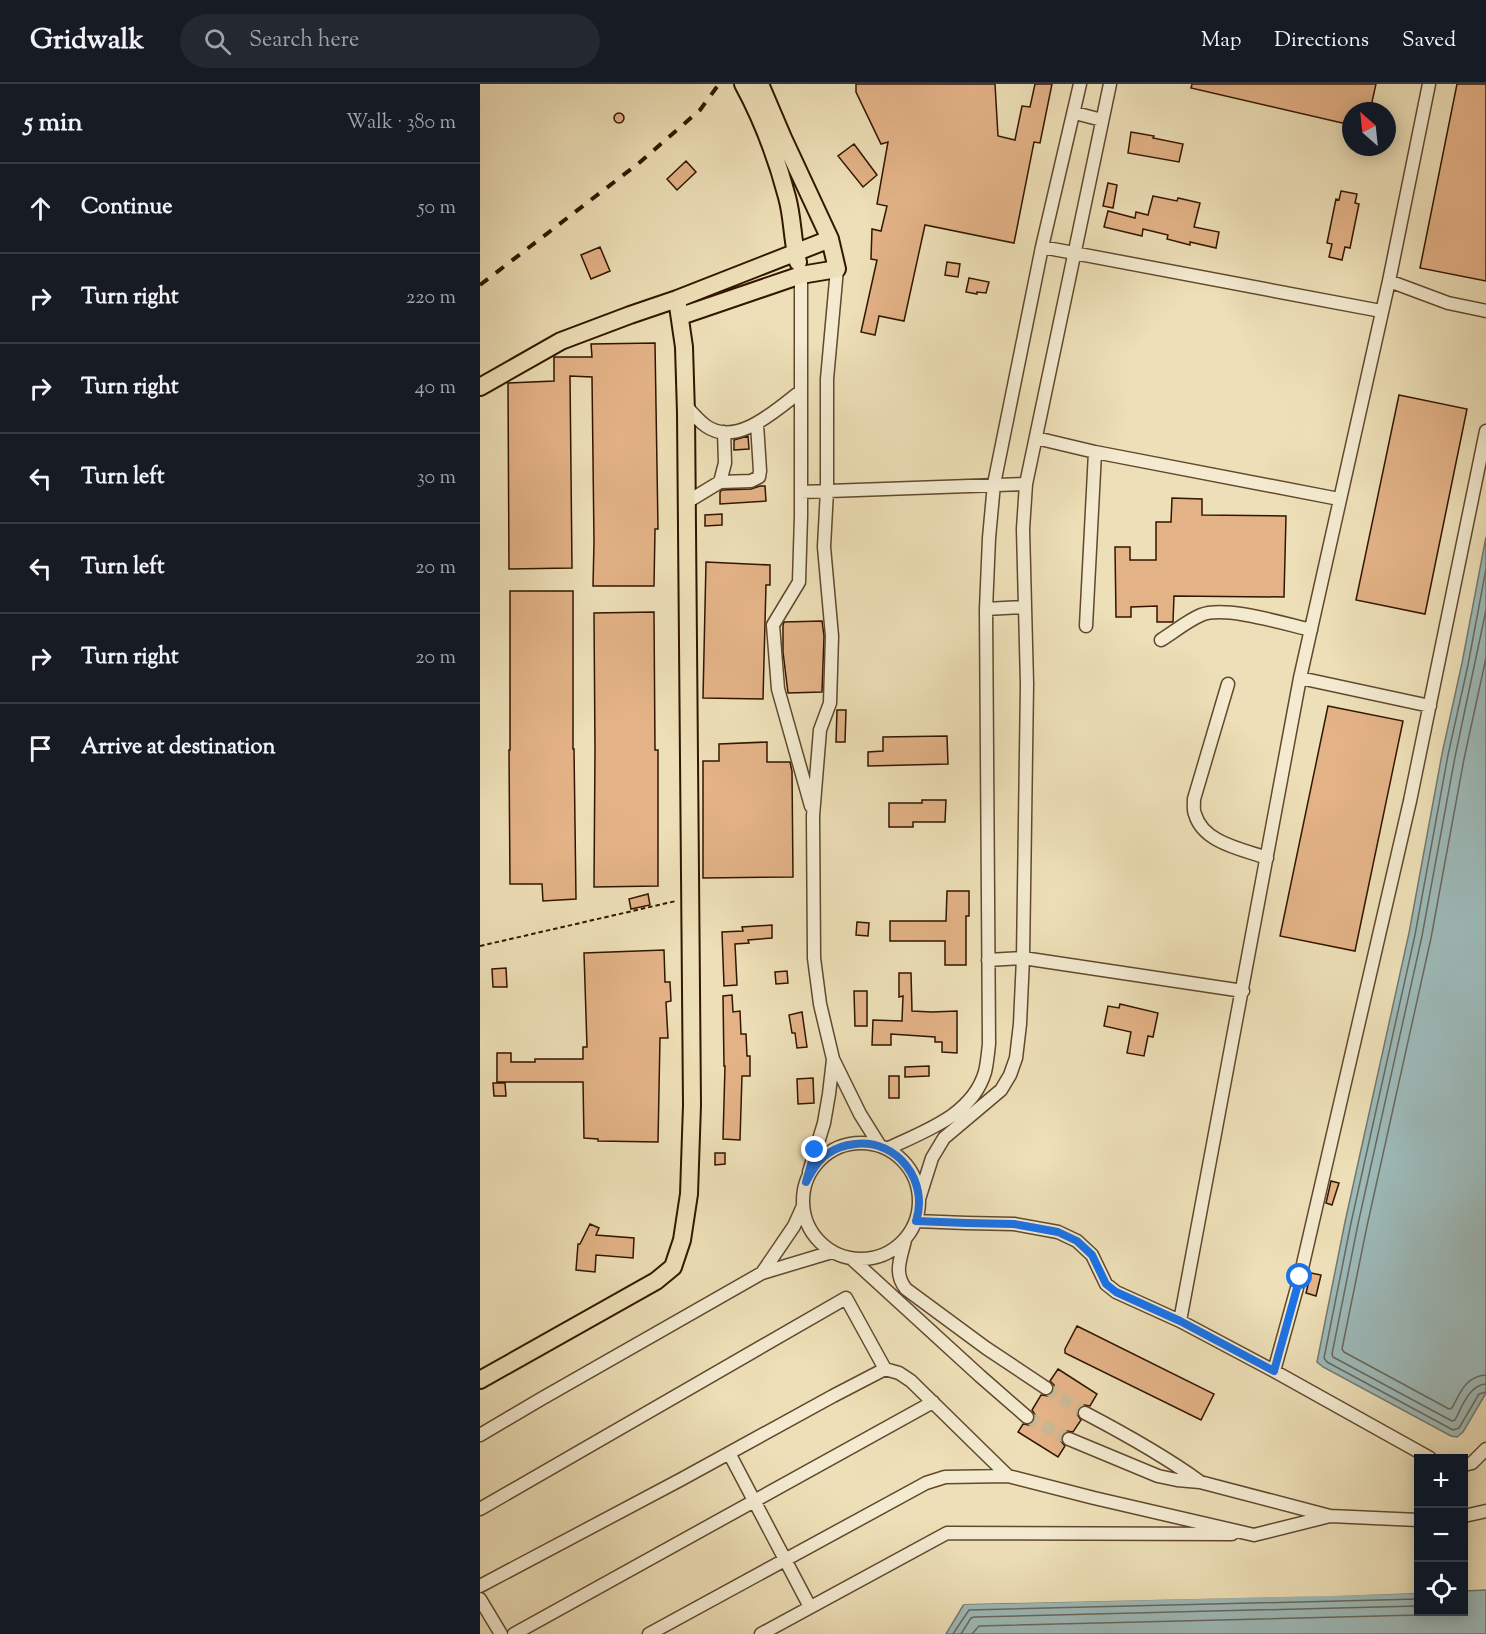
<!DOCTYPE html>
<html lang="en">
<head>
<meta charset="utf-8">
<style>
	body { margin:0; font-family:"Sorts Mill Goudy",serif; background:#242831; color:#f1f3f6 }
	.controls { position:absolute; right:18px; bottom:18px; display:grid; overflow:hidden; border-radius:0px; box-shadow:0 3px 15px #0003 }
	.controls button { width:54px; height:54px; display:grid; place-items:center; padding:0; border:0; border-bottom:2px solid #363941; background:#171b24; color:#f1f3f6; font:30px sans-serif }
	.compass { position:absolute; left:862px; top:18px; width:54px; height:54px; border-radius:50%; background:#171b24; box-shadow:0 3px 15px #0003; rotate:333deg }
	.stop { position:absolute; width:18px; height:18px; margin:-14px; border:4px solid #1a73e8; border-radius:50%; background:#fff }
	.stop.end { background:#1a73e8; border-color:#fff; box-shadow:0 2px 6px #0008 }
	.list { margin:0; padding:0; list-style:none }
	h2 { display:flex; justify-content:space-between; align-items:center; height:78px; margin:0; padding:0 24px; font-size:26px }
	h2 small { font-size:20px; font-weight:400; color:#9ea1a6 }
	.list li { display:grid; grid-template-columns:39px 1fr auto; gap:18px; align-items:center; box-sizing:border-box; height:90px; padding:0 24px; border-top:2px solid #363941 }
	.list b { display:block; font-size:22px; white-space:nowrap }
	.list em { font-size:20px; font-style:normal; color:#9ea1a6 }
	.icon { flex:none; width:33px; height:33px; fill:none; stroke:currentColor; stroke-width:2; stroke-linecap:round; stroke-linejoin:round }
	.map { position:relative; flex:none; width:1006px; height:1550px; overflow:hidden }
	header { display:flex; align-items:center; gap:36px; box-sizing:border-box; height:84px; padding:0 30px; background:#171b24; border-bottom:2px solid #363941 }
	header strong { font-size:28px }
	nav { display:flex; gap:33px; margin-inline-start:auto; font-size:21px }
	.search { width:420px; height:54px; background:#242831; display:flex; align-items:center; gap:15px; box-sizing:border-box; padding:0 21px; border-radius:33px; color:#9ea1a6; font-size:22px }
	main { display:flex }
	aside { flex:1; background:#171b24 }
	.map>svg:first-child { display:block }
</style>
</head>
<body>
<header>
<strong>Gridwalk</strong>
<div class="search"><svg class="icon" aria-label="search" viewBox="0 0 24 24"><circle cx="10" cy="10" r="6"/><path d="M15 15l6 6"/></svg>Search here</div>
<nav><a>Map</a><a>Directions</a><a>Saved</a></nav>
</header>
<main>
<aside>
<h2>5 min<small>Walk · 380 m</small></h2>
<ul class="list">
<li><svg class="icon" aria-label="ahead" viewBox="0 0 24 24"><path d="M12 20V5M6 11l6-6 6 6"/></svg><div><b>Continue</b></div><em>50 m</em></li>
<li><svg class="icon" aria-label="right" viewBox="0 0 24 24"><path d="M7 20v-9h11M14 6l5 5-5 5"/></svg><div><b>Turn right</b></div><em>220 m</em></li>
<li><svg class="icon" aria-label="right" viewBox="0 0 24 24"><path d="M7 20v-9h11M14 6l5 5-5 5"/></svg><div><b>Turn right</b></div><em>40 m</em></li>
<li><svg class="icon" aria-label="left" viewBox="0 0 24 24"><path d="M17 20v-9H6M10 6l-5 5 5 5"/></svg><div><b>Turn left</b></div><em>30 m</em></li>
<li><svg class="icon" aria-label="left" viewBox="0 0 24 24"><path d="M17 20v-9H6M10 6l-5 5 5 5"/></svg><div><b>Turn left</b></div><em>20 m</em></li>
<li><svg class="icon" aria-label="right" viewBox="0 0 24 24"><path d="M7 20v-9h11M14 6l5 5-5 5"/></svg><div><b>Turn right</b></div><em>20 m</em></li>
<li><svg class="icon" aria-label="arrive" viewBox="0 0 24 24"><path d="M6 21V4h12l-3 4 3 4H6"/></svg><div><b>Arrive at destination</b></div></li>
</ul>
</aside>
<div class="map">
<svg width="1006" height="1550" viewBox="0 0 1006 1550">
	<rect width="100%" height="100%" fill="#eddfb7"/>
	<filter id="stains"><feTurbulence type="fractalNoise" baseFrequency=".00333" numOctaves="4"/><feColorMatrix values="0 0 0 0 .2 0 0 0 0 .09 0 0 0 0 .02 0 0 0 .5 -.17"/></filter>
	<radialGradient id="worn" r=".72"><stop offset=".6" stop-color="#630" stop-opacity="0"/><stop offset="1" stop-color="#630" stop-opacity=".3"/></radialGradient>
	<!-- water -->
	<path fill="#9dbab9" stroke="#72786f" stroke-width="1.5" d="M1006 453V1309L983 1348 977 1353 971 1352 843 1283 837 1278 865 1138 929 849 962 670 982 579Z
		M1006 1506V1550H466L484 1520 938 1509V1528H984V1507Z"/>
	<!-- pier -->
	<path fill="#eddfb7" d="M938 1506V1509L852 1512 485 1520 480 1521 484 1517Z"/>
	<g fill="none" stroke-linecap="round" stroke-linejoin="round">
		<!-- shore -->
		<path stroke="#68685c" stroke-width="1.5" d="M1006 485 988 581 968 671 935 851 871 1139 844 1274 847 1278 973 1346 979 1344 999 1310 1006 1308
			M1006 526 975 673 942 852 878 1140 852 1270 853 1273 972 1337 975 1336C982 1323 989 1301 1006 1300
			M1006 574 984 675 951 854 887 1142 862 1265 864 1268 969 1325 972 1324C980 1309 986 1292 1006 1291
			M473 1550 489 1526 938 1515
			M481 1550 491 1534 494 1533 938 1522
			M492 1550 499 1542 939 1531 950 1528"/>
	</g>
	<!-- building -->
	<path fill="#e3b287" stroke="#321600" stroke-width="1.5" d="M376 0H515L518 52 535 56 542 22 550 23 555 0H572L560 59 554 58 534 159 445 141 424 237 399 232 395 251 381 248 397 176 391 175 392 145 401 147 407 122 397 120 408 58 401 60 376 8Z
		M712 0H896L890 27H871V41L711 4Z
		M977 0H1006V197L940 184Z
		M134 34a5 5 0 1 1 10 0a5 5 0 1 1-10 0Z
		M651 48 674 52 673 54 703 60 699 78 648 69Z
		M374 60 397 91 383 103 358 72Z
		M206 77 216 88 197 106 187 95Z
		M628 99 637 101 633 124 623 122Z
		M861 107 877 110 875 119 879 120 870 164 865 163 862 176 849 173 852 160 847 159 856 115 859 116Z
		M673 112 697 117 698 114 720 119 714 143 739 148 736 164 710 158V161L687 155 688 151 663 145 662 152 624 143 628 127 655 134 656 128 668 131Z
		M120 163 130 187 111 195 101 171Z
		M467 178 480 180 478 193 465 191Z
		M489 194 509 198 506 209 497 208V210L486 208Z
		M175 259 178 445H175L174 502H113L114 458 112 293 90 292 92 484 29 485 28 299 74 297V273H112L111 260Z
		M919 311 987 325 945 530 876 516Z
		M268 352 269 365 254 366V356Z
		M280 402H285L286 417 240 420V408L242 406 271 405Z
		M692 414 722 415V431L806 432 804 513 694 512 693 538H677V522L651 523V533H636L635 463H650V476H676V438H691Z
		M242 430V441L225 442V431Z
		M226 478 290 481V501H286L283 615 223 614Z
		M30 507H93V665H94L96 815 63 817 62 800H30L29 666H30Z
		M174 528 175 666H178V802L114 803 115 666 114 529Z
		M342 537 344 552 342 608 308 609 303 568V541L304 538Z
		M848 622 923 637 875 867 800 852Z
		M357 626H366L365 658H356Z
		M467 652 468 680 388 682V668L403 667V653Z
		M287 658V678H310L312 687 313 793 223 794V677H239V660Z
		M442 716H466L465 738H433V743H409V719H442Z
		M467 807H489V832H486V881H465V857H410V837H466Z
		M168 810 170 821 151 825 149 815Z
		M377 838 389 839 388 852 376 851Z
		M292 841V854L268 856 269 859 255 860 257 901 244 902 242 848 263 847 262 843Z
		M184 866 185 898H190L191 917 186 918 188 954H180L178 1058 118 1057V1055L104 1054 103 998H17V969H31V978H55V975H103V963H107L104 869Z
		M26 884 27 903H13L12 885Z
		M307 887 308 899 296 900 295 888Z
		M419 889H431L432 927 452 928 477 927V969L462 968V958H455V953L411 950V961H392L393 936 422 937 423 912 419 913Z
		M374 907H387V942H375Z
		M252 911 253 928 260 927 261 950H266L267 972H270V992H262L260 1056 243 1055 245 982H244L243 912Z
		M640 920 678 929 673 953 668 952 664 972 647 969 651 948 624 942 628 922 639 924Z
		M322 928 327 963 317 964 315 949H312L309 931Z
		M449 982V992L425 993V983Z
		M409 992H419V1014H409Z
		M333 994 334 1019 318 1020 317 995Z
		M13 999H25L26 1012H14Z
		M235 1069H245V1080L235 1081Z
		M851 1097 859 1099 852 1121 846 1119Z
		M110 1140 119 1144 116 1151 154 1154 153 1174 116 1171 115 1188 96 1186 98 1160H100Z
		M831 1189 841 1191 836 1212 826 1209Z
		M597 1242 734 1310 721 1336 585 1269V1265Z
		M578 1285 617 1310 610 1322 604 1321 598 1325 597 1330 601 1336 593 1348 587 1347 582 1351 581 1357 585 1362 578 1373 538 1348 543 1340 549 1341 554 1338 555 1331 552 1326 561 1311 569 1312 573 1308 574 1301 570 1297Z"/>
	<g fill="none" stroke-linecap="round" stroke-linejoin="round">
		<!-- minor-tunnel -->
		<path stroke="#c8b792" stroke-width="12" stroke-dasharray="12 6" stroke-linecap="butt" d="M566 1304 605 1329
			M547 1333 589 1355"/>
		<!-- minor casing -->
		<g stroke="#61482e" stroke-width="15">
			<path id="minor" d="M949 0 909 197 820 594 700 1237 794 1287 950 1374
				M595 29 622 36
				M562 163 901 227
				M357 185 347 295V406L344 463 352 552 350 619 340 646 333 732 334 874 340 920 353 975 380 1030 400 1062
				M321 191V432L319 498 293 541 298 605 331 722
				M909 197 968 219 1006 227
				M206 322C212 329 219 337 226 342 257 364 297 325 321 307
				M556 354 615 368 859 415
				M240 398 271 397 279 393 280 387 277 340
				M321 408 546 400
				M207 418 240 398 245 379 244 348
				M506 525 545 523
				M606 542 615 368
				M681 556C694 548 707 537 721 531 745 521 805 540 831 546
				M820 594 950 622
				M748 600 714 715C714 720 713 726 715 730 723 759 762 765 787 774
				M508 876 543 874 763 907
				M323 1117a58 58 0 1 1 116 0a58 58 0 1 1-116 0Z
				M407 1065C444 1047 492 1032 505 988 507 980 508 969 509 960L506 525 509 454 514 400 562 163 600 0
				M329 1088 344 1039 349 1010 353 976
				M439 1115 452 1074 464 1054 521 1006 530 991 536 974 540 940 543 874 547 600 543 445 546 400 630 0
				M436 1137 486 1139 534 1140 578 1148 597 1157 612 1171 626 1200 636 1208 700 1237
				M425 1156C421 1174 413 1189 426 1205L506 1264 566 1304
				M372 1175 500 1292 547 1333
				M282 1189 314 1142 323 1122
				M794 1287 820 1193 930 717 1006 347
				M605 1329C645 1350 683 1371 719 1397
				M0 1351 61 1315 282 1189 352 1168
				M589 1355 678 1392 697 1396 720 1398 850 1432 938 1436
				M249 1369 330 1523
				M984 1381 992 1379 1006 1365
				M0 1425 366 1214 405 1285
				M984 1432 1006 1427
				M0 1502 200 1396 353 1312 405 1285 419 1289 431 1297 528 1392 614 1414 774 1451 850 1432
				M0 1515 21 1550
				M34 1550 453 1318
				M169 1550 446 1399 465 1393 528 1392
				M281 1550 467 1449 752 1450"/>
		</g>
		<!-- major casing -->
		<g stroke="#321600" stroke-width="20">
			<path id="major" d="M263 0C282 35 297 75 307 113 313 134 312 157 318 178
				M201 232 321 191 357 185 350 155 303 54 280 0
				M0 303 81 257 150 231 197 215 350 155
				M0 1296 176 1197 193 1183 202 1156 209 1110 212 1021 206 329 204 263 197 215"/>
		</g>
		<!-- path -->
		<path stroke="#321600" stroke-width="2" stroke-dasharray="4.5 3" stroke-linecap="butt" d="M0 862 196 817"/>
		<!-- minor -->
		<use href="#minor" stroke="#f3ead0" stroke-width="12"/>
		<!-- major -->
		<use href="#major" stroke="#eddfb7" stroke-width="16"/>
		<!-- rail -->
		<path stroke="#321600" stroke-width="4" stroke-dasharray="10 10" stroke-linecap="butt" d="M0 201 159 79 220 26 239 0"/>
	</g>
	<g fill="none" stroke-linecap="round" stroke-linejoin="round">
		<!-- route -->
		<path stroke="#1a73e8" stroke-width="8" d="M335 1066 326 1098C332 1087 338 1076 349 1069 357 1063 366 1061 375 1060 418 1055 449 1098 436 1137L486 1139 534 1140 578 1148 597 1157 612 1171 626 1200 636 1208 700 1237 794 1287 820 1193"/>
	</g>
	<rect width="100%" height="100%" filter="url(#stains)"/>
	<rect width="100%" height="100%" fill="url(#worn)"/>
</svg>
<div class="controls">
<button>+</button>
<button>−</button>
<button><svg class="icon" aria-label="locate" viewBox="0 0 24 24"><circle cx="12" cy="12" r="6"/><path d="M12 2v4M12 18v4M2 12h4M18 12h4"/></svg></button>
</div>
<svg class="compass" viewBox="-18 -18 36 36"><path d="M0-13l5 13h-10z" fill="#e53935"/><path d="M0 13l5-13h-10z" fill="#9ea1a6"/></svg>
<div class="stop" style="left:820px;top:1193px"></div>
<div class="stop end" style="left:335px;top:1066px"></div>
</div>
</main>
</body>
</html>
